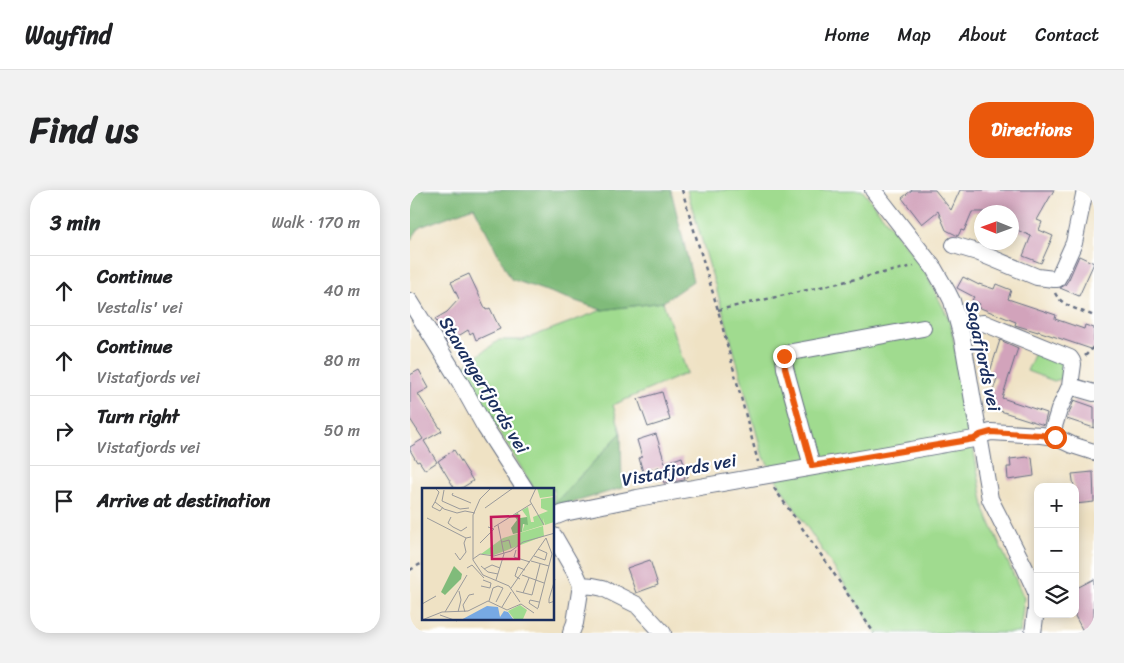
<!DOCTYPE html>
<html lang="en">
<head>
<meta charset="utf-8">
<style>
	body { margin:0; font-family:Sriracha,sans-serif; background:#f2f2f2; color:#202124 }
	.controls { position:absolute; right:15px; bottom:15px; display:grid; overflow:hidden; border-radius:10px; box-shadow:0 2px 12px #0003 }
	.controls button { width:45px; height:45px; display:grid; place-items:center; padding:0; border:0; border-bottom:1px solid #e0e0e0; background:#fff; color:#202124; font:25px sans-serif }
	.compass { position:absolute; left:564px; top:15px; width:45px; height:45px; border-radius:50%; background:#fff; box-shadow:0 2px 12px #0003; rotate:271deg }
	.stop { position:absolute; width:15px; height:15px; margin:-11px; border:4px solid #ea580c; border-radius:50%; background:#fff }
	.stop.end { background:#ea580c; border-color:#fff; box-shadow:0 1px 5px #0008 }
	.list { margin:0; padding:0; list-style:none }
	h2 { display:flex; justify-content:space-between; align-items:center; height:65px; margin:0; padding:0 20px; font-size:21px }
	h2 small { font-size:16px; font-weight:400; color:#757577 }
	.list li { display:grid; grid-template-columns:32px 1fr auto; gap:15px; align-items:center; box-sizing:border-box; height:70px; padding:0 20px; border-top:1px solid #e0e0e0 }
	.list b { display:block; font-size:19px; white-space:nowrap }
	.list p { margin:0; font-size:16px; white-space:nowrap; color:#757577 }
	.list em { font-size:16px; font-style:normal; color:#757577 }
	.icon { flex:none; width:28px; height:28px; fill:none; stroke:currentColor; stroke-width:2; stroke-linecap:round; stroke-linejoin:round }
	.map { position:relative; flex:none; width:684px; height:443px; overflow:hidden; border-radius:20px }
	header { display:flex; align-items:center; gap:30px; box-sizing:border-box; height:70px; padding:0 25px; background:#fff; border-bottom:1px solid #e0e0e0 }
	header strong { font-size:24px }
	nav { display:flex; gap:28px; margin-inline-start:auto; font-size:18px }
	.intro { display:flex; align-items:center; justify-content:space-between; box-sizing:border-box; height:120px; padding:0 30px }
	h1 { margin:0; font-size:35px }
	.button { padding:12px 22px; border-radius:20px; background:#ea580c; color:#fff; font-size:18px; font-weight:700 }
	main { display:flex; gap:30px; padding:0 30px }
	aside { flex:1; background:#fff; border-radius:20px; box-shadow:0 2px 12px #0003 }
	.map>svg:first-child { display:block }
</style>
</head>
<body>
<header>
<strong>Wayfind</strong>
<nav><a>Home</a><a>Map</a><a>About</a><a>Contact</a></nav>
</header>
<div class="intro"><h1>Find us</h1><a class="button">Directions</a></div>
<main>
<aside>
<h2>3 min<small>Walk · 170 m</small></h2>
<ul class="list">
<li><svg class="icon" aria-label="ahead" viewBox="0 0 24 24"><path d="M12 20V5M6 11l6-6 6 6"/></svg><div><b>Continue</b><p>Vestalis' vei</p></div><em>40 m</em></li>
<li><svg class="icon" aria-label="ahead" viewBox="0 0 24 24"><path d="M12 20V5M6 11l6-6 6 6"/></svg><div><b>Continue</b><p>Vistafjords vei</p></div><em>80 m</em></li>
<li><svg class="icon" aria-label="right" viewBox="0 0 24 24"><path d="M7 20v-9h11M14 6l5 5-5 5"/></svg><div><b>Turn right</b><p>Vistafjords vei</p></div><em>50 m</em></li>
<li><svg class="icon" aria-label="arrive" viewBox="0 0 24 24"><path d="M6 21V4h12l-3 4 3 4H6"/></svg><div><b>Arrive at destination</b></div></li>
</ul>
</aside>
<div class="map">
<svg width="684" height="443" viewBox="0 0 684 443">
	<rect width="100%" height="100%" fill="#fff"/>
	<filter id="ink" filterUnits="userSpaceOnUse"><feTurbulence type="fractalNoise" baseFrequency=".02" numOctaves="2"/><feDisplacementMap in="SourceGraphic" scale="10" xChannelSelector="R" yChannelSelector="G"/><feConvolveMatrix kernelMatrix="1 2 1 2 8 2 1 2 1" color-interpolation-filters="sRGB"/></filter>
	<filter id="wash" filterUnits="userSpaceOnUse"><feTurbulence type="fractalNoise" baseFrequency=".0096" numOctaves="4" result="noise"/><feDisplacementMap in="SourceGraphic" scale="20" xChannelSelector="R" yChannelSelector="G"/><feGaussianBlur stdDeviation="1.12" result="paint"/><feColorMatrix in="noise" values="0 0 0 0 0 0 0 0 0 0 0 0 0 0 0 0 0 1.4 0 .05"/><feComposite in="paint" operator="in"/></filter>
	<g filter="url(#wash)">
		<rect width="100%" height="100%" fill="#efe2c4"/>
		<!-- green -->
		<path fill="#a0db8f" stroke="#5e8576" d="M277 0H452L512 76 540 131 575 322 614 408 610 443H467L370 296 352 263 316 132Z
			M253 112 277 183 203 215 211 243 144 314V299H124L51 178 89 150H113L192 120Z
			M628 156 656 172 651 189 644 191 617 181Z"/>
		<!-- forest -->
		<path fill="#80bb7a" stroke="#4e756c" d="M0 0H261L283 91 253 112 192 120 101 89 64 17 10 37 0 51Z
			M211 243 212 298 144 318V314Z"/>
		<g id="blocks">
			<!-- building -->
			<path fill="#d2a3bb" d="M502 0H525L541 20 550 0H644L627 30 632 32 629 40 643 46 631 73 613 66 621 46 602 38V22H562L554 41 551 40 548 46 536 40 528 21 512 34 492 8Z
				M669 66 684 73 669 106 650 98 655 95 659 89Z
				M59 84 76 120 80 118 90 139 66 150 63 142 60 144 58 140 37 153 27 135 28 134 25 129 37 122 49 109 41 92Z
				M553 87 569 95V94L584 99 586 94 601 100 598 109 646 125 645 129 674 139 675 135 684 138V160L628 141V142L605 135 606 132 568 117 570 114 562 110 564 107 547 98Z
				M590 150 608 158 592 208 637 223 634 235 578 217 587 188 579 185Z
				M9 180 19 198 8 204 32 241 14 251 27 272 15 280 9 271 7 272 0 260V257L13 249 0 229V185Z
				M252 202 260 230 238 237 228 209Z
				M664 210 684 217V238L657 229Z
				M246 244 255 273 272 267 278 287 274 288 275 290 254 293 249 277 233 282 229 268 232 267 227 250Z
				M44 260 63 291 50 299H45L28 271Z
				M618 267V268L622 267 624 286 598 290 597 277H601L600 269Z
				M683 282 684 312 665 314V297H664L662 284Z
				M240 370 248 395 226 403 217 378Z
				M684 389V443H674L665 426V399Z"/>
		</g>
	</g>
	<g filter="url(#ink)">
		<use href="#blocks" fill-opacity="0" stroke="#656e82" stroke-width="1"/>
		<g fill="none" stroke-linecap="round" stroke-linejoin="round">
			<!-- street casing -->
			<g stroke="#656e82" stroke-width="18">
				<path id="street" d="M463 0 523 77 538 103 542 111 552 147 580 309 614 376 626 402V420L623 443
					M544 55 567 62 627 87 644 89H647L650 84 664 53 675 0
					M0 111 50 192 75 237 115 299
					M563 134 574 133 660 168 662 171 663 174 660 196 649 220 641 246
					M660 196 684 203
					M402 276 375 178 374 167 376 164 382 162 513 138
					M144 327 154 323 227 308 564 249 570 245 581 242 631 245 645 247 662 255 684 262
					M144 346 166 384 171 395
					M161 443 165 433 171 395 183 396 193 398 227 415 253 443"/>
			</g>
			<!-- path -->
			<path stroke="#656e82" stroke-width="2.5" stroke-dasharray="4 4" stroke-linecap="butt" d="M272 0 308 120 348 272
				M645 103C652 117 671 120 684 126
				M308 120 504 76
				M675 166 682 159 684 154
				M364 298 416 372 464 443
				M0 380 14 372
				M0 440 2 443"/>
			<!-- street -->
			<use href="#street" stroke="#fff" stroke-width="16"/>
		</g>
	</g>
	<g fill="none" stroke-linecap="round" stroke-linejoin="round" filter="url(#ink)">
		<!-- route -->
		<path stroke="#ea580c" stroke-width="6" d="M374 166 375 178 402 276 564 249 570 245 581 242 631 245 645 247"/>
	</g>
	<g text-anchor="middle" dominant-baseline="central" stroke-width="4.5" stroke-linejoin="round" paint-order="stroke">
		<!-- street labels -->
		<g font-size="18" fill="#1b2f5e" stroke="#fff">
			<text transform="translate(573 166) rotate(78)">Sagafjords vei</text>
			<text transform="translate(74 195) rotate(59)">Stavangerfjords vei</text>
			<text transform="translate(269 280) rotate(-10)">Vistafjords vei</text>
		</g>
	</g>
	<!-- overview -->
	<g transform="translate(12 298)">
		<rect width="132" height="132" fill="#efe2c4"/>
		<path d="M115 0H132V8L118 10ZM132 9V34L123 37 121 30 122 37 100 44 105 29 100 22 106 19 109 34H112L111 29 126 23 119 20V11ZM121 38 122 48 72 67 59 66 81 50ZM98 117 105 122 101 131H92L86 123Z" fill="#a0db8f"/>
		<path d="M96 25 98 30 105 29 106 37 101 36 100 44 91 46 89 40 95 32 92 27ZM32 78 40 86 39 91 23 107 19 104Z" fill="#80bb7a"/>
		<path d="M65 118 76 119 78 129 82 123 86 124 91 131 99 132 37 133Z" fill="#77a9e3"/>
		<path fill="none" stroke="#9a9a9b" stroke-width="1" d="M13 0 17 4 13 14 22 21 35 25 43 23 53 25M114 0 108 13 122 37M68 1 58 11 51 27V72L61 87 87 98 98 114M22 2 20 13 38 21 47 20M31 5 30 7 49 15M13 14 10 19 18 23 21 19M63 20 91 0M29 29 26 35 31 39 39 43 45 39M5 30 44 50 49 49M72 39 109 16M80 54 87 52 89 60M58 55 72 41 66 39M94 62 92 69 108 74M33 65 38 72 44 64 42 55 44 50M112 68 123 72 125 65 116 61M51 71 58 66 72 68 89 63 101 54 133 45M109 73 127 78M59 78 66 84 76 86M45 80 50 77 62 90M62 81 70 77 78 80M100 87 122 95M98 91 93 88 96 79 103 82M133 91 127 111V115L133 113M74 92 82 66 76 37M59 98 68 100 69 95 61 92M89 100 124 50M94 103 110 107 118 76M101 105 107 90M67 113 71 100 76 98 81 100 74 114M0 116 14 108M99 116 112 125M80 119 89 104M116 120 130 66 124 50M116 121 107 115 108 112 117 114M23 124 45 87M36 124 39 112 37 103M43 124 41 117 47 107 52 106M18 127 35 133M0 132 20 124 46 123 66 113 85 122 99 116"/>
		<path fill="#c2185b" fill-opacity="0.15" stroke="#c2185b" stroke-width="2.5" d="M97 28V71H70L69 29Z"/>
		<rect width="132" height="132" fill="none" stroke="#1b2f5e" stroke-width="2.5"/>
	</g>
</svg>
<div class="controls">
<button>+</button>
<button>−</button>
<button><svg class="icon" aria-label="layers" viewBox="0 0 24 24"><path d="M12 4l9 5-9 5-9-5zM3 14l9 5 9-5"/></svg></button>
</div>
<svg class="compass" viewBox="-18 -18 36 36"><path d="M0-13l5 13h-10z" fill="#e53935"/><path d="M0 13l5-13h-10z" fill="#757577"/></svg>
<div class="stop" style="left:645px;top:247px"></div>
<div class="stop end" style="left:374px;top:166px"></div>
</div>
</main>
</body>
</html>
